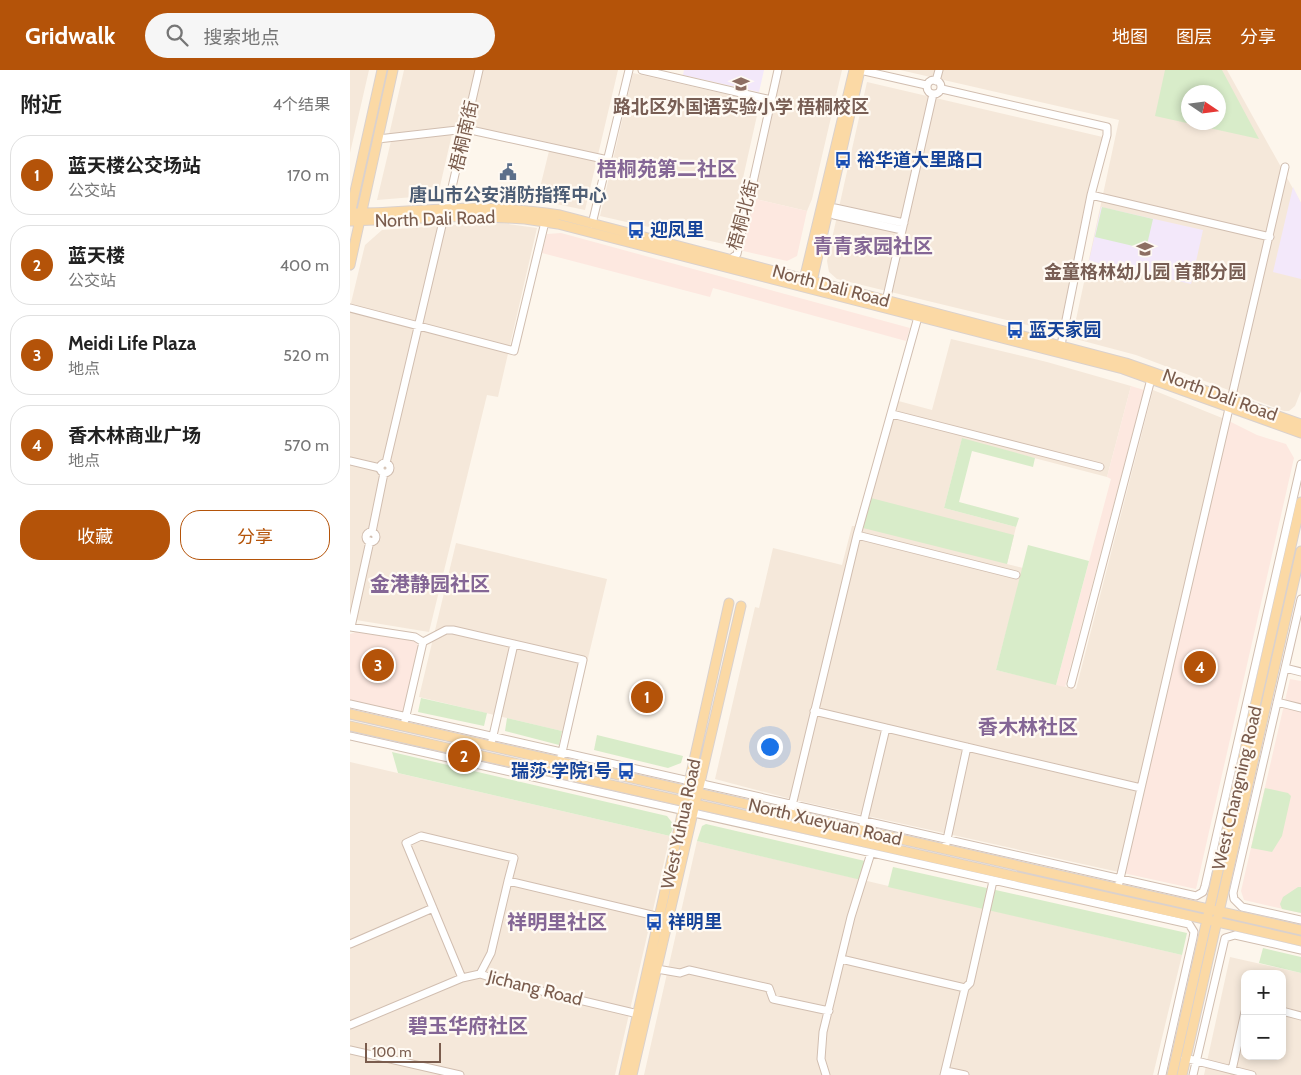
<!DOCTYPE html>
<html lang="zh">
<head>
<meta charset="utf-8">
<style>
	body { margin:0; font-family:Cabin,"Noto Sans SC",sans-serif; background:#f6f6f6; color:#222 }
	.controls { position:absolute; right:15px; bottom:15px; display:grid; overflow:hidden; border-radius:10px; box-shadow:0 2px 8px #0003 }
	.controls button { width:45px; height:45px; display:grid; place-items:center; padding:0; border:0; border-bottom:1px solid #e0e0e0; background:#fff; color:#222; font:25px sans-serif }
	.compass { position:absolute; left:831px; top:15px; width:45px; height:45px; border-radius:50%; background:#fff; box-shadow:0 2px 8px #0003; rotate:103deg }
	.scale { position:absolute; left:15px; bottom:12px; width:76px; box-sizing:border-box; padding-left:5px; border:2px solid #7a5c4d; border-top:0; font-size:14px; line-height:18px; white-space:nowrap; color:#7a5c4d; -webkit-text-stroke:4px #fffaf3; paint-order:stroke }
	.you { position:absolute; left:419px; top:676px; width:18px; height:18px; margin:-12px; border:4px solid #fff; border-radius:50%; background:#1a73e8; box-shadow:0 0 0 8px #1a73e833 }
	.badge { display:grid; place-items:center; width:32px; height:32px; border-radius:50%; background:#b45309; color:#fff; font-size:16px; font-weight:700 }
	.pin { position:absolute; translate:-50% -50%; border:2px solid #fff; box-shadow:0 1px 5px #0006 }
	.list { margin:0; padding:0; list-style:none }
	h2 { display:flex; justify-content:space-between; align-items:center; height:65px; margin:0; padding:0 20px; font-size:21px }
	h2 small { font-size:16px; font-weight:400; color:#767676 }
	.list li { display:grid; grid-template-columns:32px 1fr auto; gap:15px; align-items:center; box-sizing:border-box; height:80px; margin:0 10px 10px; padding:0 10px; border:1px solid #e0e0e0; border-radius:20px }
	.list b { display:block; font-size:19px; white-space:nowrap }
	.list p { margin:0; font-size:16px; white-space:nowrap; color:#767676 }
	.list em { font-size:16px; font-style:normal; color:#767676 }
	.actions { display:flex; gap:10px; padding:15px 20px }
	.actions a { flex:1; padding:11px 0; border:1px solid #b45309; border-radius:20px; text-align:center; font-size:18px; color:#b45309 }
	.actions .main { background:#b45309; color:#fff }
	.icon { flex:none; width:28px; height:28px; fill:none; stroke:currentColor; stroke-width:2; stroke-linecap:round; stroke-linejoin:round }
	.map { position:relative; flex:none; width:951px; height:1005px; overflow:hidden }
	header { display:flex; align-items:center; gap:30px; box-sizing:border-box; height:70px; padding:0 25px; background:#b45309; color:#fff }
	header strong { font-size:24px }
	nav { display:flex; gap:28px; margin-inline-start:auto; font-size:18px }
	.search { width:350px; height:45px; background:#f6f6f6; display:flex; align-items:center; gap:12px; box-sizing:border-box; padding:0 18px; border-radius:28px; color:#767676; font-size:19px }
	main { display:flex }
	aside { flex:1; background:#fff }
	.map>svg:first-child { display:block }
</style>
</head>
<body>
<header>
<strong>Gridwalk</strong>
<div class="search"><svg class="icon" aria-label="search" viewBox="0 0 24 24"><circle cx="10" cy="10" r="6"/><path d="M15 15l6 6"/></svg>搜索地点</div>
<nav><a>地图</a><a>图层</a><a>分享</a></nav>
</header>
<main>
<aside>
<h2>附近<small>4个结果</small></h2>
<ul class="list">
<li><span class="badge">1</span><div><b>蓝天楼公交场站</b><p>公交站</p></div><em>170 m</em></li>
<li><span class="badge">2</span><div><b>蓝天楼</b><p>公交站</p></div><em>400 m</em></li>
<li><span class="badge">3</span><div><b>Meidi Life Plaza</b><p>地点</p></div><em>520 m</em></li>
<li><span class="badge">4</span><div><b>香木林商业广场</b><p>地点</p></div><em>570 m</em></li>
</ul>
<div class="actions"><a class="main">收藏</a><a>分享</a></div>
</aside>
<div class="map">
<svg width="951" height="1005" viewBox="0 0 951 1005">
	<rect width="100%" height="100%" fill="#fdf6ec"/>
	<!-- residential -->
	<path fill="#f5e8da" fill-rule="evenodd" d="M0 0H19L0 83Z
		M54 0H268L235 140 187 130 199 81 104 58 39 65Z
		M430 0H492L462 129 457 141 401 128Z
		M550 0H877L951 133V321L945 336 939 341H934L786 285 722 268 769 50ZM838 22H868V52H838Z
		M283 3 410 32 378 175 250 146Z
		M517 12 757 68 710 263 487 209 479 202 477 191Z
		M102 64 88 125 27 130 41 71Z
		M144 152 187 158 148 327 137 325 79 562 0 549V237L15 175 32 160Z
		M601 269 697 292 781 316 757 407 612 369 594 438 666 457 657 494 673 498 646 600 726 619 803 320 877 350 773 803 441 729 365 709 405 537 409 538 423 478 492 495 502 456H506L541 329 582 340Z
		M106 473 257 509 220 663 69 627Z
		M0 692 320 766 265 1005H0Z
		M347 771 832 885 803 1005H294Z
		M880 887 951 903V1005H854ZM895 904H932V986H895Z"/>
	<!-- commercial -->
	<path fill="#fde8e0" d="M401 128 457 141 447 186 437 191 389 180Z
		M211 163 560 258 556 271 363 218 360 227 192 183 197 164Z
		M781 316 794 320 715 617 706 615 761 409 757 407Z
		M877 350 907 365 936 374 944 388 846 819 773 803Z
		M9 561 65 570 69 577 53 642 0 630V564Z
		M940 609 951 611V843L894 830 891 821Z"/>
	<!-- education -->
	<path fill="#f3e8fa" d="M334 0H414L409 22 333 5Z
		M943 117 951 133V209L923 202Z
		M751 137 853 160 841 214 739 191Z"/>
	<!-- green -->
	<path fill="#d8ecc9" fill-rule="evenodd" d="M815 0H872L909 69 805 46ZM838 22H868V52H838Z
		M752 137 803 149 796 179 745 167Z
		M612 368 685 388 683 397 622 381 609 432 669 448 666 457 594 438Z
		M521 428 664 465 657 494 513 458Z
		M678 475 739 491 706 615 646 600Z
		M71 628 137 643 134 656 68 642Z
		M157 648 212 661 209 675 155 661Z
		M247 665 333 686 331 693 318 698 244 680Z
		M42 682 317 746 324 755 320 766 48 703Z
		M915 718 938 723 941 726 932 766 922 782 901 778Z
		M356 754 515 791 511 810 347 771 352 756Z
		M543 797 837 863 832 885 538 817Z
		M948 817H951V843L932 839 930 834 933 827Z
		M913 878 951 887V903L909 893Z"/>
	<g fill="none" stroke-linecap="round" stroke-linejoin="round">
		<!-- minor casing -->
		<g stroke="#d1beb0" stroke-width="9">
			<path id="minor" d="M292 0 421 30
				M510 0 576 15
				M577 17a7 7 0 1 1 14 0a7 7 0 1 1-14 0Z
				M586 11 589 0
				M592 19 757 57V65L741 125 710 280
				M28 69 116 59 258 90
				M741 125 920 167
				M97 139 129 0
				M478 141 485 138 554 153
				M478 141 484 145 552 160
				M242 154 279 0
				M381 189 387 184 428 0
				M536 231 583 24
				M0 238 164 281 195 152
				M542 344 750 397
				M0 391 30 398
				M36 393 94 147
				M30 398a5 5 0 1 1 10 0a5 5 0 1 1-10 0Z
				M22 462 34 403
				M16 467a5 5 0 1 1 10 0a5 5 0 1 1-10 0Z
				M507 465 666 505
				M951 529 883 823 884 829 892 837 951 850
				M0 557 65 567 73 572 96 560H103L233 590 210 691
				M1 557 20 471
				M935 598 951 602
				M721 614 801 309
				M927 632 951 638
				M0 634 846 826 853 822 855 816 951 394
				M464 641 791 718
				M55 650 73 572
				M0 666 839 854 844 862 843 868 812 1005
				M142 670 164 574
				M440 744 507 465 568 247
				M513 754 536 658
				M596 774 617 677
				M769 813 935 97
				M0 874 83 838
				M491 889 615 918 594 1005
				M307 899 330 903 339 900 419 918 423 929 479 941
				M130 904 141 883 158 811 310 847
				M112 908 56 773 71 766 164 788 158 811
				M615 918 620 913 643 811
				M932 941 951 946
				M0 955 112 908 130 904 162 914 288 944
				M0 980 110 1005
				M835 988 902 1005
				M882 1000 895 942
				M596 1001 615 1005
				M476 1005 471 989 473 962 501 847 521 783
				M843 1005 875 868 885 865 951 880"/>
		</g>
		<!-- major casing -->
		<g stroke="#dad1cd" stroke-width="11">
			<path id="major" d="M0 143C41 144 82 138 123 138 152 138 181 141 210 145L776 293 951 354
				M0 144 32 0
				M0 151 122 146 175 149 208 154 773 299 951 363
				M0 195 43 0
				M453 214 504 0
				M461 216 510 0
				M0 644 951 860
				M0 656 951 871
				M274 1005 379 533
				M282 1005 391 536
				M822 1005 951 432
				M832 1005 951 481"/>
		</g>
		<!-- minor -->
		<use href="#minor" stroke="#fff" stroke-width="7"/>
		<!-- major -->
		<use href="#major" stroke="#fbd9a5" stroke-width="9"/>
	</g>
	<!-- icons -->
	<defs>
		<g id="school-bare" transform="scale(1.35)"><path d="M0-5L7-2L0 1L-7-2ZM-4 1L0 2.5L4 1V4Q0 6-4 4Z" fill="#8d6e63" stroke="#fffaf3" stroke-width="2.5" paint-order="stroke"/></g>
		<g id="bus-bare" transform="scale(1.35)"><path d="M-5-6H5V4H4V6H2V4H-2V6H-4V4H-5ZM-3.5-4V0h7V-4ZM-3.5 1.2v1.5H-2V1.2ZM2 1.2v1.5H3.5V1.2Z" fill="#1a4fb4" stroke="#fffaf3" stroke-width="2.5" paint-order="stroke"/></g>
		<g id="civic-bare" transform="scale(1.35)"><path d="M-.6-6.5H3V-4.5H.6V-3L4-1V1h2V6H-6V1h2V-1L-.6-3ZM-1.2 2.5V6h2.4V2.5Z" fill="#5c6f8a" stroke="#fffaf3" stroke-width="2.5" paint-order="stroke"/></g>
	</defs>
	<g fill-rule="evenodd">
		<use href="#school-bare" x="391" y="14"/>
		<use href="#bus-bare" x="493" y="90"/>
		<use href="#civic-bare" x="158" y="102"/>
		<use href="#bus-bare" x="286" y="160"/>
		<use href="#school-bare" x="795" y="179"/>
		<use href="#bus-bare" x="665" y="260"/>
		<use href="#bus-bare" x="276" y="701"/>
		<use href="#bus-bare" x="304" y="852"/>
	</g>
	<g text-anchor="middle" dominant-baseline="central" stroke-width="4.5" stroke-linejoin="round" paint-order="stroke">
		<!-- education labels -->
		<g font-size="18" font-weight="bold" fill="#785e54" stroke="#fffaf3">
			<text x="391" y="37">路北区外国语实验小学 梧桐校区</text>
			<text x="795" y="202">金童格林幼儿园 首郡分园</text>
		</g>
		<!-- street labels -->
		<g font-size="18" fill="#7a5c4d" stroke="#fffaf3">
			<text transform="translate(114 66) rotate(-77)">梧桐南街</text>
			<text transform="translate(393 145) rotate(-75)">梧桐北街</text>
			<text transform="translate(85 149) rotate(-2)">North Dali Road</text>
			<text transform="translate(481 216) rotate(15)">North Dali Road</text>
			<text transform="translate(870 325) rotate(20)">North Dali Road</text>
			<text transform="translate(887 718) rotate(-77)">West Changning Road</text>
			<text transform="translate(475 752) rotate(13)">North Xueyuan Road</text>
			<text transform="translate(331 754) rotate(-78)">West Yuhua Road</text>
			<text transform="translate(185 918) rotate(14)">Jichang Road</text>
		</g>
		<!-- transit labels -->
		<g font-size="18" font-weight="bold" fill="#164399" stroke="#fffaf3" text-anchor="start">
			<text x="507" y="90">裕华道大里路口</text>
			<text x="300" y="160">迎凤里</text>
			<text x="679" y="260">蓝天家园</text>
			<text x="262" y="701" text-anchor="end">瑞莎·学院1号</text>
			<text x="318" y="852">祥明里</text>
		</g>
		<!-- service labels -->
		<g font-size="18" font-weight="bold" fill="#4e5e75" stroke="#fffaf3">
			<text x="158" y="125">唐山市公安消防指挥中心</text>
		</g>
		<!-- quarter labels -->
		<g font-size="20" font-weight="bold" fill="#846695" stroke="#fffaf3">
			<text x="317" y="99">梧桐苑第二社区</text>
			<text x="523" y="176">青青家园社区</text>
			<text x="80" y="514">金港静园社区</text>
			<text x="678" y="657">香木林社区</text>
			<text x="207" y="852">祥明里社区</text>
			<text x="118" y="956">碧玉华府社区</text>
		</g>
	</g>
</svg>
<div class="controls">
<button>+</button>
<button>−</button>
</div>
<svg class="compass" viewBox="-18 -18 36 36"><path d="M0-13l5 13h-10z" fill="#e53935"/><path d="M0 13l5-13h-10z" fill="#767676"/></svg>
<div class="scale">100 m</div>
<div class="you"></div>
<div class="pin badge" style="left:297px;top:627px">1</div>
<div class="pin badge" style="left:114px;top:686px">2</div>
<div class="pin badge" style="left:28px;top:595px">3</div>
<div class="pin badge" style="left:850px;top:597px">4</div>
</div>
</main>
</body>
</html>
